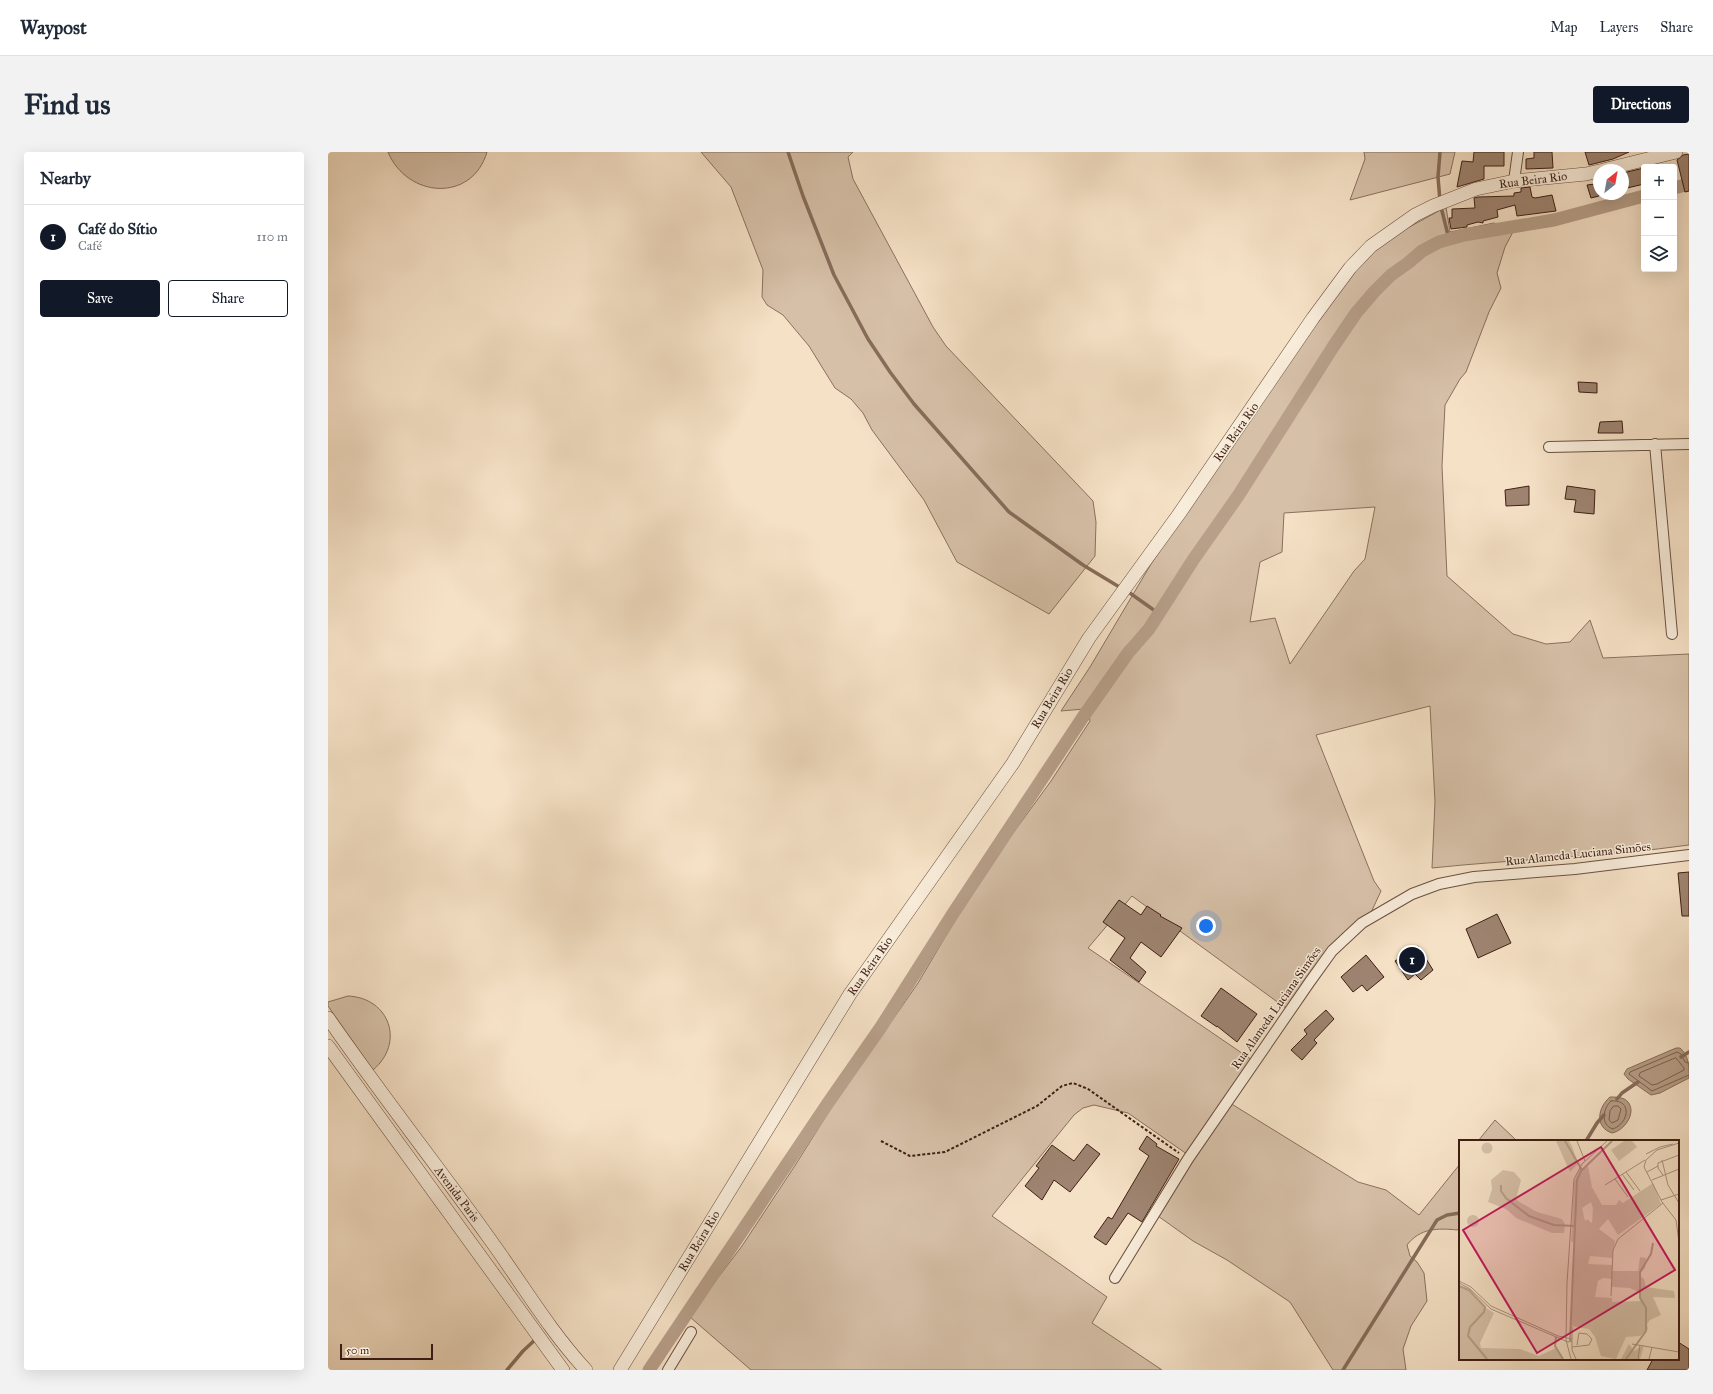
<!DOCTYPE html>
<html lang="en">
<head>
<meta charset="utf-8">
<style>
	body { margin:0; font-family:"IM FELL Great Primer",serif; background:#f2f2f3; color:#1f2937 }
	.controls { position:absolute; right:12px; top:12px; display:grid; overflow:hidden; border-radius:4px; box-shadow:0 4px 16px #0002 }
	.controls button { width:36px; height:36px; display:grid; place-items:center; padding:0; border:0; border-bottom:1px solid #e0e1e3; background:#fff; color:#1f2937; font:20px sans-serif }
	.compass { position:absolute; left:1265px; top:12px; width:36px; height:36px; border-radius:50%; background:#fff; box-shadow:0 4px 16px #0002; rotate:31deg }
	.scale { position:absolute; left:12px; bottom:10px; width:93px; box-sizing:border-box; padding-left:4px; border:2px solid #3f1f14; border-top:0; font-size:11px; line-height:14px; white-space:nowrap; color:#3f1f14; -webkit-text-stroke:3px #f8ecda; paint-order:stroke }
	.you { position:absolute; left:878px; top:774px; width:14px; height:14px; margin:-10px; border:3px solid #fff; border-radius:50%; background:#1a73e8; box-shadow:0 0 0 6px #1a73e833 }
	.badge { display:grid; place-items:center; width:26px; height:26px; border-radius:50%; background:#111827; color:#fff; font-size:13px; font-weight:700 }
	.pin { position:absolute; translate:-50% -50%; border:2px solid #fff; box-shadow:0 1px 4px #0006 }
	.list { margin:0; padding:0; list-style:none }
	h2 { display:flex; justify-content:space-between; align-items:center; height:52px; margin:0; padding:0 16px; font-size:17px }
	h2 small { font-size:13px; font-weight:400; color:#747a83 }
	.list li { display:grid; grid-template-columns:26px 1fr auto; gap:12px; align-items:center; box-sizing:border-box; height:64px; padding:0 16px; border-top:1px solid #e0e1e3 }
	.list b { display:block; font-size:15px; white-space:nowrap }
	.list p { margin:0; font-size:13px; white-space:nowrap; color:#747a83 }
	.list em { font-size:13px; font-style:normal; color:#747a83 }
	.actions { display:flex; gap:8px; padding:12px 16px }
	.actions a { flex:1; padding:9px 0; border:1px solid #111827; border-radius:4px; text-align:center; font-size:14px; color:#111827 }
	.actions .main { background:#111827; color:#fff }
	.icon { flex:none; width:22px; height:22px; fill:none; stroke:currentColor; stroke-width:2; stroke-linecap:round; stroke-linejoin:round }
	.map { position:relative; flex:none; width:1361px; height:1218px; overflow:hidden; border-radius:4px }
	header { display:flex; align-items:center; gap:24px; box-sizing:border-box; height:56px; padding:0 20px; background:#fff; border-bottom:1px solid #e0e1e3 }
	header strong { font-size:19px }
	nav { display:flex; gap:22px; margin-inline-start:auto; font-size:14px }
	.intro { display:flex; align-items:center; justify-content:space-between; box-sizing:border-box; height:96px; padding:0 24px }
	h1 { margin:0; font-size:28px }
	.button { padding:10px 18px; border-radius:4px; background:#111827; color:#fff; font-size:14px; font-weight:700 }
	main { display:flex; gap:24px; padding:0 24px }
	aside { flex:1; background:#fff; border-radius:4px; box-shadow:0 4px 16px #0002 }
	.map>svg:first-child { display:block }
</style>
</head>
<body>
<header>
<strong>Waypost</strong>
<nav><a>Map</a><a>Layers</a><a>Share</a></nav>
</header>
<div class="intro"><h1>Find us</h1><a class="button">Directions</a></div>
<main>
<aside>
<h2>Nearby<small></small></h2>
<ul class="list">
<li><span class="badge">1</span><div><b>Café do Sítio</b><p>Café</p></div><em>110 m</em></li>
</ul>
<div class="actions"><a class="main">Save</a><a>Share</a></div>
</aside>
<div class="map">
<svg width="1361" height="1218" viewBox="0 0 1361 1218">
	<rect width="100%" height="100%" fill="#f5e1c6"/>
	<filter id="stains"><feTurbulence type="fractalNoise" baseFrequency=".005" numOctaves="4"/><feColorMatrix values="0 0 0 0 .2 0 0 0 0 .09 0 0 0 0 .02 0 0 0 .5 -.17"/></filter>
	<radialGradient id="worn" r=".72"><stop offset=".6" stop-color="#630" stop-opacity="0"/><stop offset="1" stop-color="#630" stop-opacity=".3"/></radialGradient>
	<!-- green -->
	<path fill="#d6c0a8" stroke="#8a705e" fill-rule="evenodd" d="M60 0H159C144 51 79 46 60 0Z
		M373 0H525L520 5 525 27 605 175 618 194 765 349 768 370 767 404 721 462 629 410 596 348 544 278 535 261 523 247 507 236 481 194 455 163 439 153 434 145 435 118 403 35Z
		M1036 0H1127L1122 22 1022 48 1037 7Z
		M1118 55 1122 80 1166 71 1186 78 1177 95 1169 121 1173 136 1161 160 1138 220 1132 227 1117 253 1114 314 1119 424 1185 482 1218 492 1242 490 1262 468 1275 506 1361 502V693C1276 705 1189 707 1104 716L1107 650 1102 554 988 583 1046 729 1053 739 1040 767 996 803 959 857 804 744 760 796 927 910 902 951 1030 1030 1058 1038 1091 1063 1132 1012V1076L1129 1078C1110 1076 1092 1076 1079 1093L1082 1104 1089 1110 1096 1121 1099 1149 1083 1174 1075 1197 1078 1218H1005L962 1150 899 1108 865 1089 830 1064 866 1007 800 961 766 953 755 956 746 963 664 1064 779 1145 764 1171 834 1218H423L362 1165 370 1152 414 1094 468 1012 532 910 563 870 590 831 635 755 680 688 723 629 762 569 761 562 754 561 756 557 733 559 762 515 823 412 1010 135 1046 98 1074 79ZM1047 355 1037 407 1026 419 962 512 947 466 922 470 932 410 954 400 956 361Z
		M20 844C62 846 77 891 45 918L0 854V850Z
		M1167 968 1189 989H1150Z"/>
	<!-- water -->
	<path fill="#b79f89" stroke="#876c5a" d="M1348 896H1352C1361 904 1361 914 1361 926L1332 941 1323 943 1300 927 1296 922 1299 917Z
		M1282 945C1288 945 1296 945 1300 950 1309 961 1296 979 1284 981 1266 975 1270 955 1282 945Z"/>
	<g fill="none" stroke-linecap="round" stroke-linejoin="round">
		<!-- shore -->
		<path stroke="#7b5f4e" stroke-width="1" d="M1348 906 1356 916V918L1329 932 1324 933 1311 924 1312 921Z
			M1361 911 1357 910 1353 902 1349 900 1302 920 1301 922 1324 939 1361 923
			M1283 949C1305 947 1301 971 1285 977 1272 973 1275 956 1283 949Z
			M1286 954H1290L1293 957 1290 968 1284 971 1281 968 1282 959Z"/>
		<!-- stream -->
		<path stroke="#876c5a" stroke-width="3.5" d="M460 0 475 44 506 123 540 187 562 220 586 252 681 360 755 413 793 436
			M1112 0 1110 25 1112 49
			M1113 55 1121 87
			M799 439 830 461
			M1353 905 1361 900
			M1289 947 1294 941 1310 930
			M1258 989 1269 971 1276 963
			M179 1218 195 1199 209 1186
			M1015 1218 1109 1068 1119 1063 1132 1061"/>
		<!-- canal -->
		<path stroke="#b79f89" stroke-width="13" d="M1346 36 1361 32
			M321 1218 500 951 553 875 626 760 755 565 800 501 821 477 865 408 910 344 1005 195 1028 161 1046 140 1063 123 1080 111 1094 99 1111 90 1136 83 1226 68 1316 44"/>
	</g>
	<!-- building -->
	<path fill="#9e8471" stroke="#3f1f14" d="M1146 0H1176V14H1156V27L1129 35 1134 9 1145 10Z
		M1206 0H1224L1225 16 1198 17V7L1206 6Z
		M1257 0H1301L1285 7 1261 13Z
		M1361 2V39L1357 40 1349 8 1355 3Z
		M1316 16V32L1295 37V21Z
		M1271 27V44L1263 46 1259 33 1267 32 1266 28Z
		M1202 35 1204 45 1207 46 1224 43 1228 59 1189 64 1187 53 1169 58 1170 65 1155 69V71L1150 70 1139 73V75L1123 77 1121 66H1124V57L1147 56 1146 46 1150 45 1186 44V41L1193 40V36Z
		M1250 230 1269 231V241L1251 240Z
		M1294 269 1295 281H1270L1272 270Z
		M1201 334V353L1178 354 1177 338Z
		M1239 334 1267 338 1266 362 1246 360 1248 348 1237 347Z
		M1361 720V764H1354L1350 721Z
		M791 748 813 763 819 754 833 763 832 764 854 776 833 805 813 790 802 806 818 820 811 830 782 808 797 786 775 770Z
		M1169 762 1183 791 1150 806 1138 777Z
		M1090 794 1105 818 1093 828 1087 822 1080 828 1067 809Z
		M1038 803 1056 825 1039 839 1034 833 1025 840 1013 825Z
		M893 836 929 862 909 890 889 874V875L873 864Z
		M998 858 1006 867 986 888 989 891 974 908 963 898 979 882 976 878Z
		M819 984 829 992 828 994 851 1007 814 1070 800 1061 778 1093 766 1085 780 1065 784 1067 821 1004 811 997Z
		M759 992 772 1002 742 1040 726 1028 714 1048 697 1034 711 1016 708 1014 724 993 746 1009Z
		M1350 1190 1361 1197V1218H1319L1325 1207H1350Z"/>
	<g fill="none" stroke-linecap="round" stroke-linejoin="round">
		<!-- minor casing -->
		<g stroke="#6c5040" stroke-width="12">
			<path id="minor" d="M1186 29 1190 0
				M1327 292 1344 482
				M1221 295 1361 292
				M787 1126 860 1007 981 831 1004 799 1034 771 1084 742 1111 732 1146 725 1247 717 1361 703
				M340 1218 363 1180"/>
		</g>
		<!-- tertiary casing -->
		<g stroke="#6c5040" stroke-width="14">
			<path id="tertiary" d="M1275 18 1348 0
				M0 866C52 941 108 1012 161 1086 193 1130 221 1178 258 1218
				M0 894 235 1218
				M292 1218 522 842 685 611 761 486 851 362 985 166 1022 116 1043 94 1087 63 1105 54 1148 37 1186 29 1258 22 1271 19"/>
		</g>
		<!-- path -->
		<path stroke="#3f1f14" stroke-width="2" stroke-dasharray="3 2" stroke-linecap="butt" d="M553 989 582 1004 617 1000 709 954 734 934 745 931 760 937 851 1001"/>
		<!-- minor -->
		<use href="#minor" stroke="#f8ecda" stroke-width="10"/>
		<!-- tertiary -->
		<use href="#tertiary" stroke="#f8ecda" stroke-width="13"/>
	</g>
	<g text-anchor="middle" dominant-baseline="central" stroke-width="3" stroke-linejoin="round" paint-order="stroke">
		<!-- street labels -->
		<g font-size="12" fill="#3f1f14" stroke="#f8ecda">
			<text transform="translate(1205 28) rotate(-7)">Rua Beira Rio</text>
			<text transform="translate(908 280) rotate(-55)">Rua Beira Rio</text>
			<text transform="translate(724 546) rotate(-59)">Rua Beira Rio</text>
			<text transform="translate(1250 702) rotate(-6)">Rua Alameda Luciana Simões</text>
			<text transform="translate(542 814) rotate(-55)">Rua Beira Rio</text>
			<text transform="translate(948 856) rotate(-55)">Rua Alameda Luciana Simões</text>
			<text transform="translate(129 1042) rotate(53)">Avenida Paris</text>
			<text transform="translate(371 1089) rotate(-59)">Rua Beira Rio</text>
		</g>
	</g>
	<!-- overview -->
	<g transform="translate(1131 988)">
		<rect width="220" height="220" fill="#f5e1c6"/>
		<path d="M97 1H110L113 6 119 24 111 32ZM165 1H173L178 7 160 21 152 10ZM22.5 8a5.5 5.5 0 1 1 11 0a5.5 5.5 0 1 1-11 0ZM129 26 133 47 143 65H157L160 60 164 63 194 43 202 64 159 95 149 79 140 89 156 101 153 118 131 116 129 124 153 125V131H179L181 117 187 118 186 128 180 135 185 139 187 147 215 151 216 158 194 157 202 175 191 180 188 184 189 189 181 196 167 197 157 219 142 216 136 197 130 189 112 186 116 101 112 102 115 42 121 27 123 30ZM132 62 134 68 133 83 128 79 126 81 123 68ZM144 138 153 139V147L171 148 182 153 181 161 153 162V158L136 157 139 141ZM44 30 55 32 62 40 57 59 59 61 78 72 103 79 106 84 105 93H93L57 78 47 69 29 62 33 49 32 40ZM8 81a6 6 0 1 1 12 0a6 6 0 1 1-12 0ZM0 146 8 149 24 166 35 173 21 203 22 208 61 209 80 216 97 208 104 219H0ZM170 204 175 211 185 205 181 219H162Z" fill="#d6c0a8" fill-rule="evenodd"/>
		<path fill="none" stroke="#b79f89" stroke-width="2" d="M106 1 123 30M42 45V51L47 58 70 76 95 85 116 86M0 146 10 150 26 167 25 172 11 187 9 196 28 219M97 197 96 206 104 219M111 201 118 40 122 31 153 1M167 219 187 191V168L181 158V132L192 114 194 103"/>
		<path fill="none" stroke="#ac937f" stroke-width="1" d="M118 1 126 21M220 3 198 10 187 20 185 27 203 62 217 80 220 102M187 14 201 7 214 4M203 20 209 45 220 63M167 32 181 51M188 32 199 26M163 34 175 50M204 35 199 28V23L220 15M156 39 169 57M193 40 220 29M146 45 186 20M202 60 220 54M0 141 12 147 32 166 99 196 113 199M0 143 11 149 32 169 109 202 113 201M152 156 154 110 159 99 204 63M113 187V210L117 219M173 204 220 212M113 207 130 205 133 199 128 194 120 193 118 205M112 219 107 200 108 143 115 39 123 24 148 1M179 219 181 205M190 219 193 207"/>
		<path fill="#c2185b" fill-opacity="0.15" stroke="#c2185b" stroke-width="2" d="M142 7 216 130 78 213 4 90Z"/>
		<rect width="220" height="220" fill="none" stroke="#3f1f14" stroke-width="2"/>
	</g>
	<rect width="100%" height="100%" filter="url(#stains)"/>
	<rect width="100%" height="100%" fill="url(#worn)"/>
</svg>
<div class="controls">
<button>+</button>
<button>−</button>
<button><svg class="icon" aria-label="layers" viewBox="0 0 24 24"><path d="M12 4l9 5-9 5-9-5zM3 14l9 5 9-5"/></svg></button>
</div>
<svg class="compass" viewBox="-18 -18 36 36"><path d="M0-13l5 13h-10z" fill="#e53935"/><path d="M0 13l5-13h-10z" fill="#747a83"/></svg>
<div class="scale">50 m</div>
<div class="you"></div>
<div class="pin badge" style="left:1084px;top:808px">1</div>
</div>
</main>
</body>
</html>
